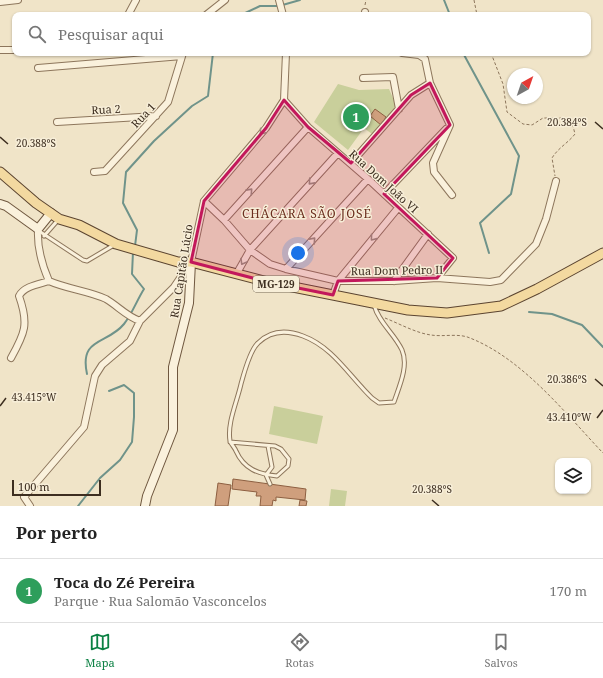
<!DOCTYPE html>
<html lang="pt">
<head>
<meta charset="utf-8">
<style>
	body { margin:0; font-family:"Noto Serif",serif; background:#f6f6f6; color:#222 }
	.controls { position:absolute; right:12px; bottom:12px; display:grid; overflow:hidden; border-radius:8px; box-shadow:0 1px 3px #0004 }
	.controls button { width:36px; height:36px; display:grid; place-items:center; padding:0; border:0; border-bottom:1px solid #e0e0e0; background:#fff; color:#222; font:20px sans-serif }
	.compass { position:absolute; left:507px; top:68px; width:36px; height:36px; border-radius:50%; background:#fff; box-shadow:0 1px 3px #0004; rotate:40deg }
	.scale { position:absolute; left:12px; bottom:10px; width:89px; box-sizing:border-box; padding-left:4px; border:2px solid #3d2e20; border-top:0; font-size:11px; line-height:14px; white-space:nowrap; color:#3d2e20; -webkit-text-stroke:3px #f7eed8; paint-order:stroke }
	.you { position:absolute; left:298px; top:253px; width:14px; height:14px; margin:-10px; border:3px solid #fff; border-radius:50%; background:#1a73e8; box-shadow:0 0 0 6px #1a73e833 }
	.badge { display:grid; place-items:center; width:26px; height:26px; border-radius:50%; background:#0b8043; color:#fff; font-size:13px; font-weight:700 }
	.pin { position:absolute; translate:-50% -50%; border:2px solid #fff; box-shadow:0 1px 4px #0006 }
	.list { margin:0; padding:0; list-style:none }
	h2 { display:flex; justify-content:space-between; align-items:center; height:52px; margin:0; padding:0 16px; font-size:17px }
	h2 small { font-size:13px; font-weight:400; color:#767676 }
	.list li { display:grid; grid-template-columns:26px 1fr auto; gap:12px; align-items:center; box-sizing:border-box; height:64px; padding:0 16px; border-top:1px solid #e0e0e0 }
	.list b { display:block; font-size:15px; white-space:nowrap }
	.list p { margin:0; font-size:13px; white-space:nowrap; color:#767676 }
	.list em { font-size:13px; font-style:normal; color:#767676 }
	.icon { flex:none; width:22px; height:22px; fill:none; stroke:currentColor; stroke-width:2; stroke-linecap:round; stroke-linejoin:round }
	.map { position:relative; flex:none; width:603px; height:506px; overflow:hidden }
	.search { position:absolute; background:#fff; box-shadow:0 1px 3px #0004; left:12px; right:12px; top:12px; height:44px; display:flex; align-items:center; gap:10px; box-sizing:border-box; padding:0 14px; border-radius:8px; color:#767676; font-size:15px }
	.sheet { height:116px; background:#fff }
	nav { display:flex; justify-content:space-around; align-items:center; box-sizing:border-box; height:56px; border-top:1px solid #e0e0e0; background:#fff; font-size:11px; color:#767676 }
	nav a { display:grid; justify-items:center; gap:2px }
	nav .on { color:#0b8043 }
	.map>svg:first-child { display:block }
</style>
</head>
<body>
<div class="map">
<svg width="603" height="506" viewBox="0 0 603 506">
	<rect width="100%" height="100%" fill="#f0e4c8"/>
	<!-- green -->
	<path fill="#c9cf9b" d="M338 84 359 90 389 89 399 112 376 137 364 128 348 150 314 122Z
		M274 406 323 416 317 444 269 434Z
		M331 489 347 491 345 506H329Z"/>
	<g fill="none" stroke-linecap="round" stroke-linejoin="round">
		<!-- stream -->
		<path stroke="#6f938a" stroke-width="2" d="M444 0 450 15
			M241 15 260 6H279L300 0
			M463 53 519 156 511 194 480 223 489 253
			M135 246 137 230 123 203 126 172 154 141 192 106 208 96 213 53
			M529 312 552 314 582 325 603 347
			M87 374C79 337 107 345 124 324 132 314 137 300 144 289L132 274 133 252
			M78 506 100 478 120 460 132 442 134 417V393L124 385 109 391"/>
	</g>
	<!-- building -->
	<path fill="#cf9f7d" stroke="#8d5f41" d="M375 109 386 117 381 125 370 116Z
		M233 479 306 489 305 500 276 497V501L273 500 272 506H260L261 496H256L257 492 232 489Z
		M218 483 231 485 228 506H215Z
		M300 500 307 501 306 506H299Z"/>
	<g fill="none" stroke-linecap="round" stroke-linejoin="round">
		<!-- lane casing -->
		<g stroke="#8d765c" stroke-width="5">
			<path id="lane" d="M39 231 83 260 87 261 114 245
				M44 236 58 220
				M230 442 275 446 281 449 289 459 288 466 277 476C258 474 244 469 236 451 235 448 231 444 230 441 227 423 237 402 241 384 244 373 250 350 258 343 271 330 287 330 303 336 333 347 350 377 372 398L379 403 394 402C399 387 409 366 402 350 394 333 379 323 374 305
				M268 446 272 467 266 475 270 484"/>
		</g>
		<!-- street casing -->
		<g stroke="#8d765c" stroke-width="8">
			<path id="street" d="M279 0 283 15
				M0 2 18 0
				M365 12V15
				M128 15 136 0
				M206 15 225 0
				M0 50H15
				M402 53 419 55 425 59 430 83 450 125 433 163 434 172 452 195
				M38 68 182 56
				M363 78 393 77 399 109
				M284 100 308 127 368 179 453 258 437 278
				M57 122 156 116
				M351 163 411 95 430 83
				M94 172 105 171 168 102 183 53
				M384 194 446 129
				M204 201 224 220 250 250 270 264 286 269 338 281H394L437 278 490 282 501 280 536 244 546 219 556 181
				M224 220 308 127
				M38 229C37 247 42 265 49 281 67 289 89 291 106 299 118 306 126 316 140 321
				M286 269 368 179
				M237 273 250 250 338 153
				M394 281 428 234
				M333 295 338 281 398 208
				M11 358C25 333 29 324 19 296 24 286 40 284 49 281
				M30 506 24 497 84 427 95 376 102 365 130 341 140 321 174 287 191 262 204 201 266 128 284 100 286 53"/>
		</g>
		<!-- secondary casing -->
		<g stroke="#6f573f" stroke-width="10">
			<path id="secondary" d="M0 204 6 206 38 229 51 213
				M145 506 147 496 173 430V367L189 303 191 262"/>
		</g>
		<!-- primary casing -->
		<g stroke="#5b4430" stroke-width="11">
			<path id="primary" d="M0 172 36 203 59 219 79 225 116 244 178 262H191L268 282 408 310 447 313 501 306 537 289 603 253"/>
		</g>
		<!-- path -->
		<path stroke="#8d765c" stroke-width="1" stroke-dasharray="3 2" stroke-linecap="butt" d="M474 0 477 15
			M365 5 366 0
			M491 53 503 84 507 112 523 124 532 125 543 118H564L573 126 575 134C568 143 558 148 552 158L555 176
			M385 318C400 324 416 333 431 335 443 337 459 333 470 338 523 359 565 413 603 453"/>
		<!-- lane -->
		<use href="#lane" stroke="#faf1dc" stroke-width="3"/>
		<!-- street -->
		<use href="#street" stroke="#faf1dc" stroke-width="6"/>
		<!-- secondary -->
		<use href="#secondary" stroke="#faf1dc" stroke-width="8"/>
		<!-- primary -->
		<use href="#primary" stroke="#f3d9a0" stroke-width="9"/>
	</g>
	<!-- one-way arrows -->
	<defs><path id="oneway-chevron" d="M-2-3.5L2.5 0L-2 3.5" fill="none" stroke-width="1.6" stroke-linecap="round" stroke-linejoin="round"/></defs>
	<g stroke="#9c907e">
		<use href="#oneway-chevron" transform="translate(262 132) rotate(130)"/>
		<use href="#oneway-chevron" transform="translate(311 182) rotate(132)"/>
		<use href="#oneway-chevron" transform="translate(250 191) rotate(-48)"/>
		<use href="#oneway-chevron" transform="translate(373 238) rotate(129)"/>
		<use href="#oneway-chevron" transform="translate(313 240) rotate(-48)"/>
		<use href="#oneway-chevron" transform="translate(243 262) rotate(120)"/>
	</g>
	<!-- marked area -->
	<path fill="#c2185b" fill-opacity="0.2" stroke="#c2185b" stroke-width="3" stroke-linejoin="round" d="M430 83 450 125 384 194 453 258 437 278 338 281 333 295 268 282 191 262 204 201 266 128 284 100 308 127 351 163 411 95Z"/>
	<!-- ticks -->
	<path fill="none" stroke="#3d2e20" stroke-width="1.5" d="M595 122 603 129M0 137 8 144M595 379 603 386M0 406 6 398M597 418 603 410M432 500 439 506"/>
	<g text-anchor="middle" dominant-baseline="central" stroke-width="3" stroke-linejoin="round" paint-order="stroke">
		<!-- shield labels -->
		<rect fill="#f7eed8" stroke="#756857" stroke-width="1" x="253" y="276" width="46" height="16" rx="3"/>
		<g font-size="10" font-weight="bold" fill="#3d2e20">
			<text x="276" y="284">MG-129</text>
		</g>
		<!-- street labels -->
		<g font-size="11" fill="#3d2e20" stroke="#f7eed8">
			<text transform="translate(106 109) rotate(-3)">Rua 2</text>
			<text transform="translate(143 115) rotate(-47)">Rua 1</text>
			<text transform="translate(384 181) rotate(42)">Rua Dom João VI</text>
			<text transform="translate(397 270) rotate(-1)">Rua Dom Pedro II</text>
			<text transform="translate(181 271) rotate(-81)">Rua Capitão Lúcio</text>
		</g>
		<!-- neighbourhood labels -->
		<g font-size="12" letter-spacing="1" fill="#6b2e1e" stroke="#f7eed8">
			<text x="307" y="213">CHÁCARA SÃO JOSÉ</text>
		</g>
	</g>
	<g font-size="10" text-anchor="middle" fill="#3d2e20" stroke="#f7eed8" stroke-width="3" stroke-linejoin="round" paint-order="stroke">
		<text x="567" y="126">20.384°S</text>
		<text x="36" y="147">20.388°S</text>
		<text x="567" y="383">20.386°S</text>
		<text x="34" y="401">43.415°W</text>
		<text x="569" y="421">43.410°W</text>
		<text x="432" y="493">20.388°S</text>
	</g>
</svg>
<div class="controls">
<button><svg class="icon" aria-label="layers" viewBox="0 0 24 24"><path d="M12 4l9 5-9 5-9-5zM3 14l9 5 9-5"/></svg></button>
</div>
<svg class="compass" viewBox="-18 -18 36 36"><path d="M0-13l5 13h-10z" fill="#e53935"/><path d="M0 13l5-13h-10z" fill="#767676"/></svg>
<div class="scale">100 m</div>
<div class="you"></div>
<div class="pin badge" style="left:356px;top:117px;background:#2e9e5b">1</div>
<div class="search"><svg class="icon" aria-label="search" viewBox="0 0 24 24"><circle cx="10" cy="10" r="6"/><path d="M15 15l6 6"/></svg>Pesquisar aqui</div>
</div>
<section class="sheet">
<h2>Por perto<small></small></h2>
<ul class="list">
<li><span class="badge" style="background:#2e9e5b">1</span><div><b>Toca do Zé Pereira</b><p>Parque · Rua Salomão Vasconcelos</p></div><em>170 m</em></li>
</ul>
</section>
<nav>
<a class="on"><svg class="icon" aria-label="map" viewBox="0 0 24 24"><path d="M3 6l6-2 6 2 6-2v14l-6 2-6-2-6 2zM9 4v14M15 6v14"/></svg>Mapa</a>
<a><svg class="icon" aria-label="directions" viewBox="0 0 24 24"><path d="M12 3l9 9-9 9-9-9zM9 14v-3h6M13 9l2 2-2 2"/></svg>Rotas</a>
<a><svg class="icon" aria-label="saved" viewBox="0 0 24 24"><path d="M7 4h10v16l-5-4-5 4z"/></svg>Salvos</a>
</nav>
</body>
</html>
